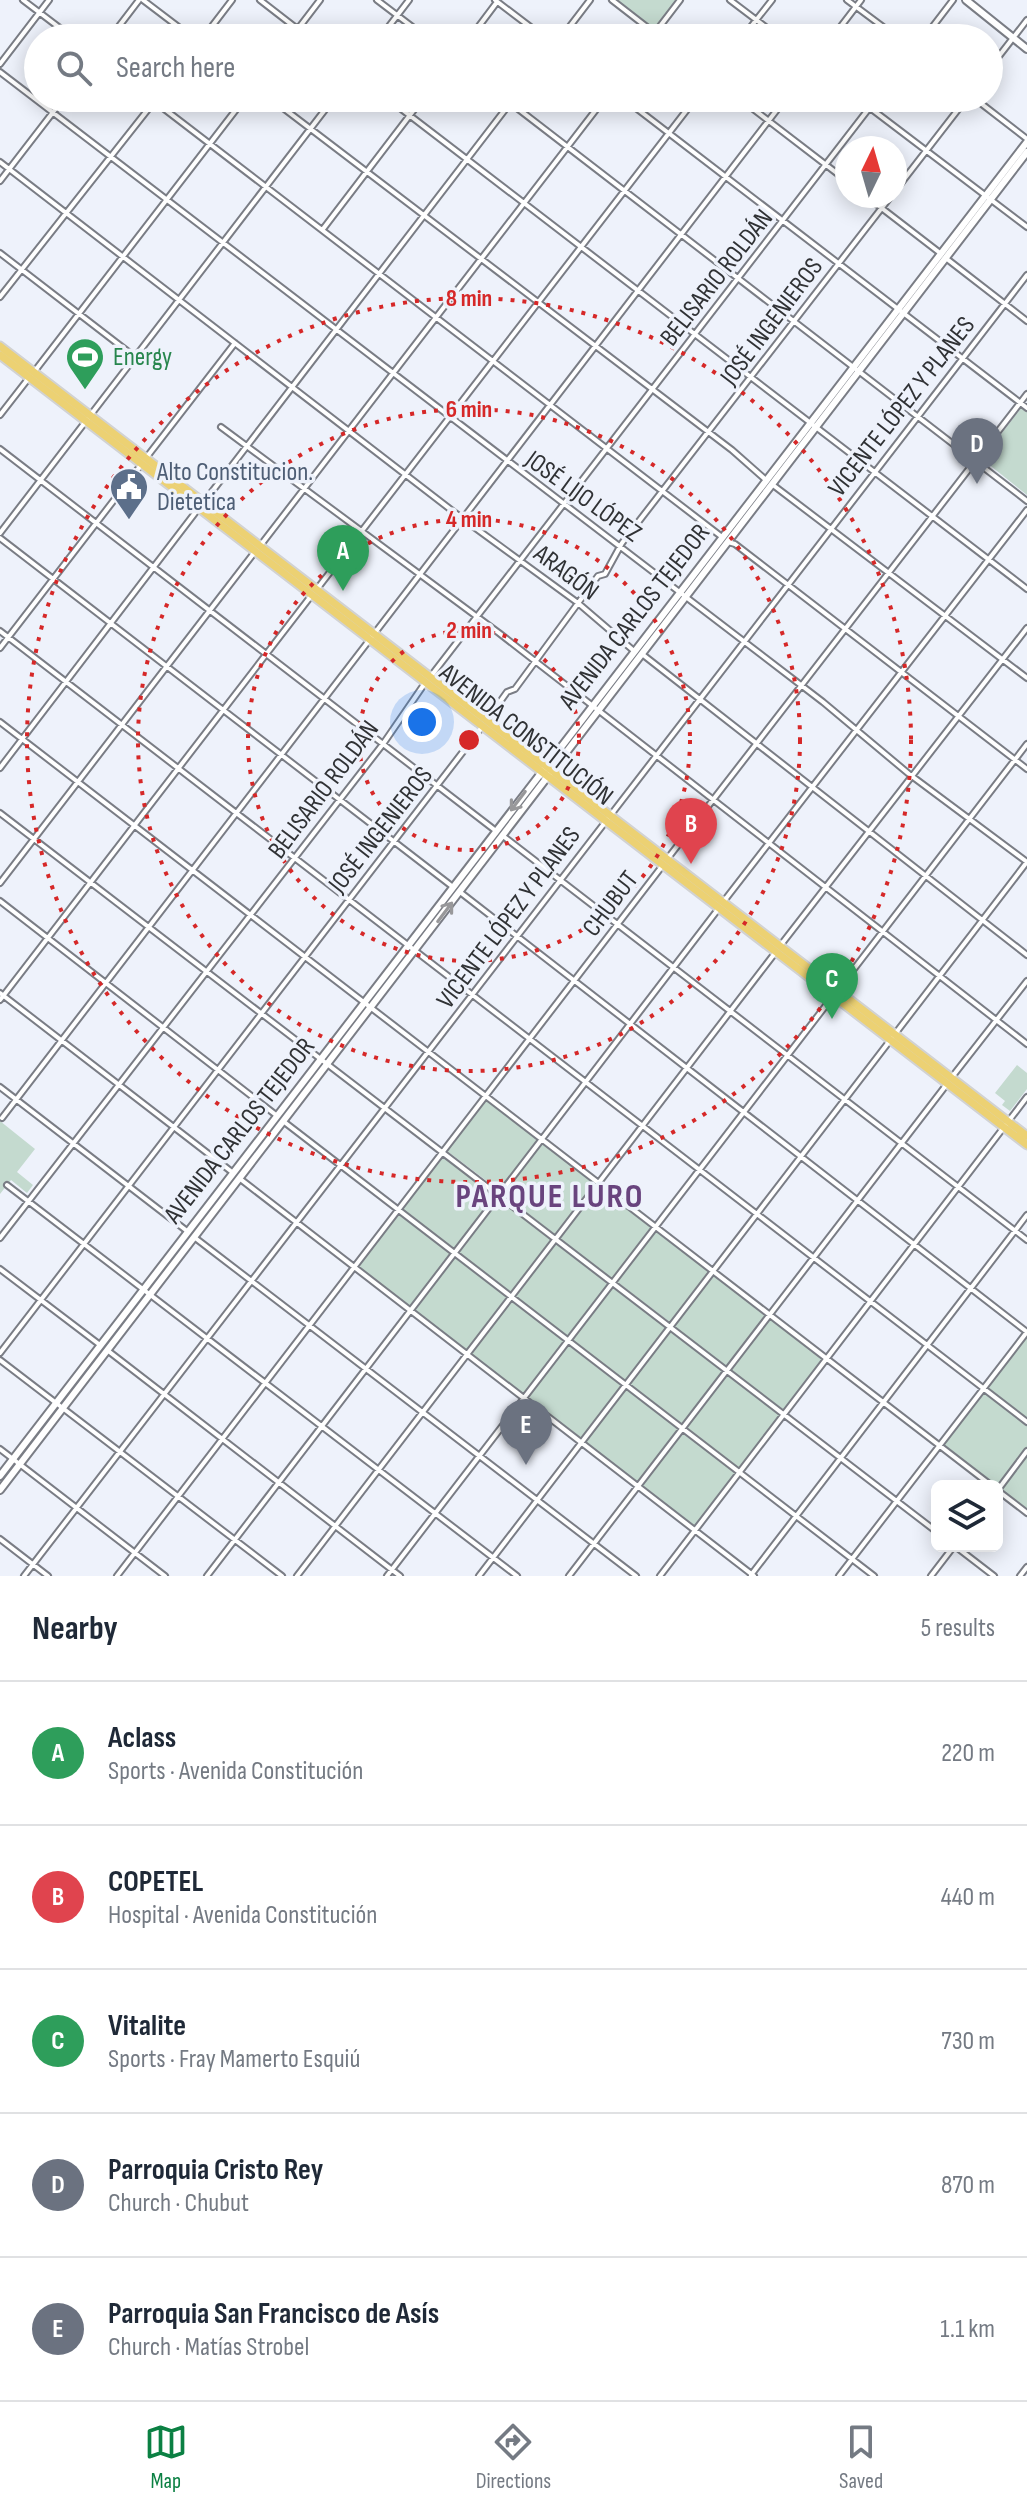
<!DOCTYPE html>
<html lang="en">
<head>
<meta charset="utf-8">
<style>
	body { margin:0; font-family:"Sofia Sans Condensed",sans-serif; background:#f6f6f7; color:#1f2937 }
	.controls { position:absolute; right:24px; bottom:24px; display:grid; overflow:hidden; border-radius:12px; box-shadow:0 4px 20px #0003 }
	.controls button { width:72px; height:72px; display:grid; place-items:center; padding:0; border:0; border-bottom:2px solid #e0e1e3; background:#fff; color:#1f2937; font:40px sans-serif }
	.compass { position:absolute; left:835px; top:136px; width:72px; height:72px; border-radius:50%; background:#fff; box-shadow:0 4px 20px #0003; rotate:5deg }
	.you { position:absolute; left:422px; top:722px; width:28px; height:28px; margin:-20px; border:6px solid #fff; border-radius:50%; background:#1a73e8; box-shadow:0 0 0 12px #1a73e833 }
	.badge { display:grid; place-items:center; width:52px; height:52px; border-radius:50%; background:#0b8043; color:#fff; font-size:26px; font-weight:700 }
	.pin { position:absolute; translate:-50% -66px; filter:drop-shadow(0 2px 4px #0008) }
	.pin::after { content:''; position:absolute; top:42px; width:28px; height:24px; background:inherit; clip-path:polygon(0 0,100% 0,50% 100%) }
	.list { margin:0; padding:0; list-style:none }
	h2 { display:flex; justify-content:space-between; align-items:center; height:104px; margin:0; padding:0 32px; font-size:34px }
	h2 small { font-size:26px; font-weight:400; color:#747a83 }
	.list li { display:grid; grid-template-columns:52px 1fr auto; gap:24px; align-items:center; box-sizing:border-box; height:144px; padding:0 32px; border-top:2px solid #e0e1e3 }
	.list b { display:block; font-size:30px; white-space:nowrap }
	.list p { margin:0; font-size:26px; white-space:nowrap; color:#747a83 }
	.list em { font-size:26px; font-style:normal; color:#747a83 }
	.icon { flex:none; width:44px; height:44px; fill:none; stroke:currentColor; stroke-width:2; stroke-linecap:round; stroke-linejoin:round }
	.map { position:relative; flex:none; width:1027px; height:1576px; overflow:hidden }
	.search { position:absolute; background:#fff; box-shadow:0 4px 20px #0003; left:24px; right:24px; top:24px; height:88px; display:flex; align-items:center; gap:20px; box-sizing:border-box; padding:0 28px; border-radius:44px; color:#747a83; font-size:30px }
	.sheet { height:824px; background:#fff }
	nav { display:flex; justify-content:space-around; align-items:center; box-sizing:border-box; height:112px; border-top:2px solid #e0e1e3; background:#fff; font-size:22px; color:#747a83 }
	nav a { display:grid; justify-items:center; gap:4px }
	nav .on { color:#0b8043 }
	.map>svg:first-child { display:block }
</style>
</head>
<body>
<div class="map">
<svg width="1027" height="1576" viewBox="0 0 1027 1576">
	<rect width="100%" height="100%" fill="#eef2fb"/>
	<!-- green -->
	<path fill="#c4dacf" d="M617 0H680L655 33Z
		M1021 408 1027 412V495L982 459Z
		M1017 1065 1027 1073V1089L1010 1111 1002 1105 1005 1101 995 1093Z
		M487 1100 539 1140 500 1191 447 1151Z
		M0 1121 35 1149 17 1172 33 1185 27 1193 11 1180 0 1194Z
		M543 1143 596 1184 556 1235 503 1195Z
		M444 1155 496 1195 455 1250 402 1210Z
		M599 1187 652 1227 613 1279 560 1239Z
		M500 1199 553 1239 512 1293 459 1253Z
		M399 1213 452 1253 411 1307 358 1267Z
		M656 1230 710 1271 671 1323 617 1282Z
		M557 1242 610 1282 568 1337 515 1297Z
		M455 1257 509 1297 468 1351 415 1311Z
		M714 1275 766 1315 726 1366 674 1327Z
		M613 1286 667 1327 625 1382 571 1341Z
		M512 1300 565 1341 524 1395 471 1354Z
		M770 1318 823 1359 784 1410 730 1370Z
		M671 1330 724 1370 682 1425 629 1385Z
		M1027 1334V1449L997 1488 942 1444Z
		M568 1345 622 1386 581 1438 528 1397Z
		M727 1374 781 1414 739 1469 686 1428Z
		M626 1388 679 1428 637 1482 585 1442Z
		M682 1432 736 1473 695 1527 641 1486Z
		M1027 1455V1509L1001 1489Z"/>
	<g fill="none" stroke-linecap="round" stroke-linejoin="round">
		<!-- minor casing -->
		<g stroke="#7a7d85" stroke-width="8">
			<path id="minor" d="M23 0 73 38
				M143 0 193 38
				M260 0 309 38
				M377 0 427 38
				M495 0 545 38
				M612 0 661 38
				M730 0 780 38
				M847 0 898 38
				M110 38 139 0
				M203 38 232 0
				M291 38 320 0
				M380 38 409 0
				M470 38 497 2
				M561 38 590 0
				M651 38 680 0
				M742 38 772 0
				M832 38 861 0
				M924 38 953 0
				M0 64 49 0
				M989 69 1027 20
				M0 72 823 702 909 774 1027 862
				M150 98 722 537
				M270 98 732 450 766 480
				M387 98 1027 589
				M504 98 1027 501
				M623 98 1027 408
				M739 98 847 181
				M857 98 1027 227
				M974 98 1027 139
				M0 162 463 519 578 603 634 651
				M0 181 64 98
				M895 191 967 98
				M866 196 940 253
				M323 229 423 98
				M0 253 135 357
				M947 259 1027 321
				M0 297 157 98
				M34 372 245 98
				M0 415 28 379
				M221 427 499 633 1027 1044
				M0 449 496 831
				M146 458 235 343
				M773 485 1027 678
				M204 502 514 98
				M0 533 334 98
				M0 538 453 887
				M728 542 735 544 1027 769
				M260 546 605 98
				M317 589 696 98
				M0 631 1027 1422
				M0 648 141 465
				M642 654 1027 955
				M431 676 877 98
				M487 720 507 692 515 689 598 576 605 574 622 543 891 196
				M0 722 992 1486
				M0 768 198 509
				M0 813 937 1532
				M503 836 1027 1240
				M668 858 1027 394
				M0 883 254 553
				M460 892 1027 1332
				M0 901 276 1115
				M724 901 1027 510
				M780 946 1027 628
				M0 993 232 1172
				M0 1000 311 596
				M952 1077 1027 981
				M0 1087 187 1231
				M2 1118 786 98
				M283 1121 874 1576
				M239 1178 754 1576
				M7 1185 517 1576
				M194 1237 636 1576
				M0 1238 383 744 425 683
				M0 1269 100 1345
				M107 1350 400 1576
				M0 1353 482 727
				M0 1360 282 1576
				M0 1449 165 1576
				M997 1490 1027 1513
				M997 1491 1027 1451
				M0 1539 48 1576
				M955 1546 994 1576
				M751 1575 1027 1215
				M24 1576 1027 275
				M117 1576 663 865
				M207 1576 719 908
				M297 1576 775 953
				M387 1576 1027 744
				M479 1576 1027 862
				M569 1576 947 1084
				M660 1576 1027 1097
				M839 1576 1027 1332
				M931 1576 954 1546
				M1020 1576 1027 1567"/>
		</g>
		<!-- secondary casing -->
		<g stroke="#7a7d85" stroke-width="10">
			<path id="secondary" d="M966 0 1027 49
				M0 1476 1027 142
				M0 1490 1027 152"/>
		</g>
		<!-- primary casing -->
		<g stroke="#d1d2d3" stroke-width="11">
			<path id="primary" d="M0 346 1027 1136
				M0 355 1027 1145"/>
		</g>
		<!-- minor -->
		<use href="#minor" stroke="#fff" stroke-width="4"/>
		<!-- secondary -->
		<use href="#secondary" stroke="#fff" stroke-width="6"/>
		<!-- primary -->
		<use href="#primary" stroke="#ecd173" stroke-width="7"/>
	</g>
	<!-- one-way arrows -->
	<defs><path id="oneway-shaft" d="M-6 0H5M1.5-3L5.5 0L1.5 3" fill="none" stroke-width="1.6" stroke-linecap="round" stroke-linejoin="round" transform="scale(2)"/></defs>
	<g stroke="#98989a">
		<use href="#oneway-shaft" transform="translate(518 801) rotate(127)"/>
		<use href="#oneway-shaft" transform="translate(445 912) rotate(-53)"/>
	</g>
	<!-- distance rings -->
	<g fill="none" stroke="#d62828" stroke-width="4" stroke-dasharray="4 8">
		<circle cx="469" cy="740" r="110"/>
		<circle cx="469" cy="740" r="221"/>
		<circle cx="469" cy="740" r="331"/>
		<circle cx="469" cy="740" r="442"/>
	</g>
	<!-- icons -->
	<defs>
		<g id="stadium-pin" transform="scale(2)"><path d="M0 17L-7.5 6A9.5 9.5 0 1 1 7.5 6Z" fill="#2e9e5b" stroke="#eef2fb"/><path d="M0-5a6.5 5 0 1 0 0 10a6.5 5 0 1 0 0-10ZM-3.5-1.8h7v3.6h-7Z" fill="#fff"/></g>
		<g id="civic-pin" transform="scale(2)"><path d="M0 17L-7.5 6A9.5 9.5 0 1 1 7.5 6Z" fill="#5c6f8a" stroke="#eef2fb"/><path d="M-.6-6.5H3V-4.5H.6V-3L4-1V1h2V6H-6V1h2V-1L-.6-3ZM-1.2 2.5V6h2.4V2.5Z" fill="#fff"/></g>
	</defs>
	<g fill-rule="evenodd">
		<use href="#stadium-pin" x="85" y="357"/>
		<use href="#civic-pin" x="129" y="487"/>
	</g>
	<g text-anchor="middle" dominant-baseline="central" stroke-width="7" stroke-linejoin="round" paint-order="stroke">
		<!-- street labels -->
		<g font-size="26" fill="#303235" stroke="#eef2fb">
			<text transform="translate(717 278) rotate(-52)">BELISARIO ROLDÁN</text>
			<text transform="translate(772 322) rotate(-53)">JOSÉ INGENIEROS</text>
			<text transform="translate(902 407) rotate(-52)">VICENTE LÓPEZ Y PLANES</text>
			<text transform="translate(583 497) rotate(36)">JOSÉ LIJO LÓPEZ</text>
			<text transform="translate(566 573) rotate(37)">ARAGÓN</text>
			<text transform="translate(635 617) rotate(-52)">AVENIDA CARLOS TEJEDOR</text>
			<text transform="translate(526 735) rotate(38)">AVENIDA CONSTITUCIÓN</text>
			<text transform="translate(324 790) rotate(-53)">BELISARIO ROLDÁN</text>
			<text transform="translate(381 830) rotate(-52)">JOSÉ INGENIEROS</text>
			<text transform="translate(611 904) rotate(-53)">CHUBUT</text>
			<text transform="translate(509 918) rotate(-53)">VICENTE LÓPEZ Y PLANES</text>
			<text transform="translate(240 1131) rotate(-52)">AVENIDA CARLOS TEJEDOR</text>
		</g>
		<!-- leisure labels -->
		<g font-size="26" fill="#27864d" stroke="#eef2fb" text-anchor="start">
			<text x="113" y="357">Energy</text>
		</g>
		<!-- service labels -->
		<g font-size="26" fill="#4e5e75" stroke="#eef2fb" text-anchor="start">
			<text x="157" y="472">Alto Constitucion.<tspan x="157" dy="30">Dietetica</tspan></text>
		</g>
		<!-- district labels -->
		<g font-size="34" font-weight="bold" letter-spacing="2" fill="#69447e" stroke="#eef2fb">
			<text x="550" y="1196">PARQUE LURO</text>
		</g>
	</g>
	<circle cx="469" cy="740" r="12" fill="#d62828" stroke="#eef2fb" stroke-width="4"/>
	<g font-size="24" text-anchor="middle" font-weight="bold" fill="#d62828" stroke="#eef2fb" stroke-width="7" stroke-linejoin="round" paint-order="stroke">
		<text x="469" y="306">8 min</text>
		<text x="469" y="417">6 min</text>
		<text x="469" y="527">4 min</text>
		<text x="469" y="638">2 min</text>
	</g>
</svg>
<div class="controls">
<button><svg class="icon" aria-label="layers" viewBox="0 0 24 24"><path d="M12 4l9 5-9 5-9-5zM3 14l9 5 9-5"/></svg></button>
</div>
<svg class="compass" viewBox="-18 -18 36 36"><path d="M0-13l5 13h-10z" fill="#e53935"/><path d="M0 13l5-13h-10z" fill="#747a83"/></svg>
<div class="you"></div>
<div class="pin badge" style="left:343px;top:591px;background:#2e9e5b">A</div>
<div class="pin badge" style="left:691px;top:864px;background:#e0444e">B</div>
<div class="pin badge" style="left:832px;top:1019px;background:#2e9e5b">C</div>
<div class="pin badge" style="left:977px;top:484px;background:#6b7280">D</div>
<div class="pin badge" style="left:526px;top:1465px;background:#6b7280">E</div>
<div class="search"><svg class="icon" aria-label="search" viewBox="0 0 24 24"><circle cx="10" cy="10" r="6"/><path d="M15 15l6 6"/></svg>Search here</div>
</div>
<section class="sheet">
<h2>Nearby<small>5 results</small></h2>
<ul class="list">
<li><span class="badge" style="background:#2e9e5b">A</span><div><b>Aclass</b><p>Sports · Avenida Constitución</p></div><em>220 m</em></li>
<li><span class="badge" style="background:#e0444e">B</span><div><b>COPETEL</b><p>Hospital · Avenida Constitución</p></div><em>440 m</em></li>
<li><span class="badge" style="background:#2e9e5b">C</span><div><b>Vitalite</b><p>Sports · Fray Mamerto Esquiú</p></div><em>730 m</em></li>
<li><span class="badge" style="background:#6b7280">D</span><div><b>Parroquia Cristo Rey</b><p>Church · Chubut</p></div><em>870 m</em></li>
<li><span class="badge" style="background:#6b7280">E</span><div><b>Parroquia San Francisco de Asís</b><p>Church · Matías Strobel</p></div><em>1.1 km</em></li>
</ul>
</section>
<nav>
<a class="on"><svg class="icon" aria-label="map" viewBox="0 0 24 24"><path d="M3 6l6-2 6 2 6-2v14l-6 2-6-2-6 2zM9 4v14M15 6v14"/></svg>Map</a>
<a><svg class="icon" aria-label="directions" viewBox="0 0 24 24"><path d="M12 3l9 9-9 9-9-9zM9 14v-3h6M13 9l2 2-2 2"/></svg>Directions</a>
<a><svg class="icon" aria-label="saved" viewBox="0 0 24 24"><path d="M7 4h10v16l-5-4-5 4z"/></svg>Saved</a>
</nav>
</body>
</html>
